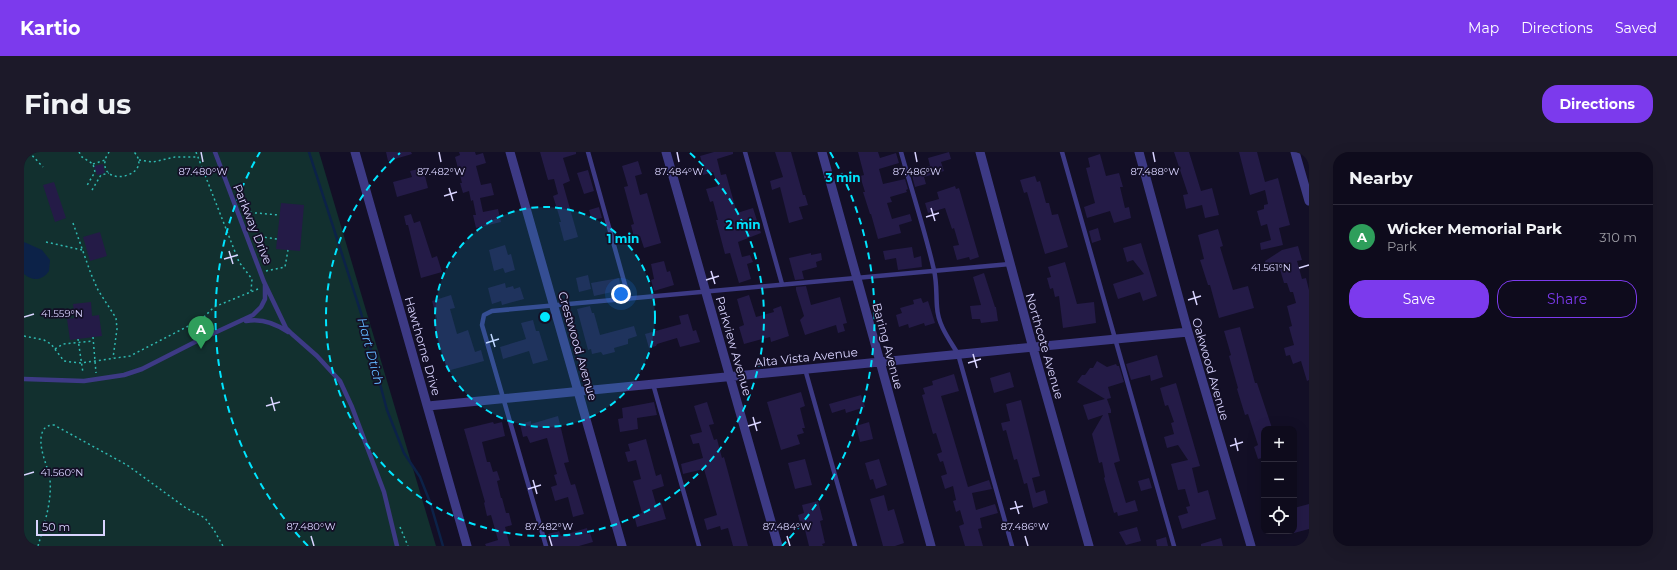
<!DOCTYPE html>
<html lang="en">
<head>
<meta charset="utf-8">
<style>
	body { margin:0; font-family:Montserrat,sans-serif; background:#1c1929; color:#f1f3f6 }
	.controls { position:absolute; right:12px; bottom:12px; display:grid; overflow:hidden; border-radius:8px; box-shadow:0 4px 16px #0002 }
	.controls button { width:36px; height:36px; display:grid; place-items:center; padding:0; border:0; border-bottom:1px solid #2e2b3b; background:#0e0b1c; color:#f1f3f6; font:20px sans-serif }
	.scale { position:absolute; left:12px; bottom:10px; width:69px; box-sizing:border-box; padding-left:4px; border:2px solid #d9d4ff; border-top:0; font-size:11px; line-height:14px; white-space:nowrap; color:#d9d4ff; -webkit-text-stroke:3px #130f26; paint-order:stroke }
	.you { position:absolute; left:597px; top:142px; width:14px; height:14px; margin:-10px; border:3px solid #fff; border-radius:50%; background:#1a73e8; box-shadow:0 0 0 6px #1a73e833 }
	.badge { display:grid; place-items:center; width:26px; height:26px; border-radius:50%; background:#7c3aed; color:#fff; font-size:13px; font-weight:700 }
	.pin { position:absolute; translate:-50% -33px; filter:drop-shadow(0 1px 2px #0008) }
	.pin::after { content:''; position:absolute; top:21px; width:14px; height:12px; background:inherit; clip-path:polygon(0 0,100% 0,50% 100%) }
	.list { margin:0; padding:0; list-style:none }
	h2 { display:flex; justify-content:space-between; align-items:center; height:52px; margin:0; padding:0 16px; font-size:17px }
	h2 small { font-size:13px; font-weight:400; color:#9b9ba3 }
	.list li { display:grid; grid-template-columns:26px 1fr auto; gap:12px; align-items:center; box-sizing:border-box; height:64px; padding:0 16px; border-top:1px solid #2e2b3b }
	.list b { display:block; font-size:15px; white-space:nowrap }
	.list p { margin:0; font-size:13px; white-space:nowrap; color:#9b9ba3 }
	.list em { font-size:13px; font-style:normal; color:#9b9ba3 }
	.actions { display:flex; gap:8px; padding:12px 16px }
	.actions a { flex:1; padding:9px 0; border:1px solid #7c3aed; border-radius:16px; text-align:center; font-size:14px; color:#7c3aed }
	.actions .main { background:#7c3aed; color:#fff }
	.icon { flex:none; width:22px; height:22px; fill:none; stroke:currentColor; stroke-width:2; stroke-linecap:round; stroke-linejoin:round }
	.map { position:relative; flex:none; width:1285px; height:394px; overflow:hidden; border-radius:16px }
	header { display:flex; align-items:center; gap:24px; box-sizing:border-box; height:56px; padding:0 20px; background:#7c3aed; color:#fff }
	header strong { font-size:19px }
	nav { display:flex; gap:22px; margin-inline-start:auto; font-size:14px }
	.intro { display:flex; align-items:center; justify-content:space-between; box-sizing:border-box; height:96px; padding:0 24px }
	h1 { margin:0; font-size:28px }
	.button { padding:10px 18px; border-radius:16px; background:#7c3aed; color:#fff; font-size:14px; font-weight:700 }
	main { display:flex; gap:24px; padding:0 24px }
	aside { flex:1; background:#0e0b1c; border-radius:16px; box-shadow:0 4px 16px #0002 }
	.map>svg:first-child { display:block }
</style>
</head>
<body>
<header>
<strong>Kartio</strong>
<nav><a>Map</a><a>Directions</a><a>Saved</a></nav>
</header>
<div class="intro"><h1>Find us</h1><a class="button">Directions</a></div>
<main>
<div class="map">
<svg width="1285" height="394" viewBox="0 0 1285 394">
	<rect width="100%" height="100%" fill="#130f26"/>
	<!-- green -->
	<path fill="#12302f" d="M0 0H295L412 394H0Z"/>
	<!-- water -->
	<path fill="#0c2248" d="M0 90 18 98 26 108 25 119C19 128 9 130 0 122Z"/>
	<g fill="none" stroke-linecap="round" stroke-linejoin="round">
		<!-- stream -->
		<path stroke="#0c2248" stroke-width="2.5" d="M285 0 337 161 363 258 380 301 396 325 406 350 419 394"/>
	</g>
	<!-- building -->
	<path fill="#241b47" d="M362 0H387L388 2 364 9Z
		M435 0H451L452 3 459 1 462 11 452 14 457 33 467 31 470 43 456 46 459 60 474 57 477 70 452 76 449 63H452L449 48 447 49 445 39 439 41 436 31H438L431 5 436 3Z
		M516 0H552V2L539 6 546 29 539 32 554 85 540 89 535 70H537L529 44 534 42 530 27 524 28Z
		M690 0H709V2L693 7 697 23 702 22 713 61 729 56 737 81 714 90 718 105 726 103 729 110 723 112 727 127 715 131 706 101 701 102 692 68H694L689 49 686 50 682 37 694 34 689 20 679 23 677 15 679 14 676 4Z
		M751 0H767L779 43H781L784 53 775 55 779 67 765 71 756 35 748 38 746 29 759 25Z
		M834 0H854L856 6 872 1 875 11 855 17 859 32 881 27 884 37 882 38 883 40 866 45 868 50 863 51 868 67 886 62 888 69 875 73 877 81 854 87 847 62H846L839 40H841L836 24 840 23Z
		M925 0 927 7 917 10 920 19 900 25 902 32 891 35 887 20 906 14 904 6Z
		M1150 0H1165L1177 39 1188 36 1195 63 1181 66 1178 53 1162 57 1159 43 1164 42Z
		M1215 0H1233L1241 30 1254 26 1266 73 1255 76 1259 93 1237 98 1236 91 1247 88 1243 72 1237 74 1233 59 1240 57V53L1244 52 1241 38 1226 43Z
		M1076 2 1082 24 1095 21 1099 35H1096L1101 56 1105 55 1107 66 1090 71 1086 59 1063 66 1060 55 1071 51 1062 16 1066 15 1064 6Z
		M614 9 618 22 611 24 616 43 623 41 637 91 620 96 616 84 610 85 607 73 610 72 600 35 604 34 598 14Z
		M79 12 81 21 73 23 70 14Z
		M399 16 404 36 373 45 369 30 388 25 386 19Z
		M564 18 570 39 560 42 553 21Z
		M1011 24 1013 30 1016 29 1022 51H1025L1028 63 1034 62 1044 95 1021 102 1003 40 1000 41 996 28Z
		M30 30 42 66 31 70 19 33Z
		M931 34 932 37 935 36 955 105 946 108 945 105 933 108 929 94 935 93 930 76 928 77 921 56 904 61 901 51 915 47 913 40Z
		M257 51 280 53 276 99 252 97Z
		M575 55 578 66 568 68 565 58Z
		M387 62 390 71 396 69 408 106 413 104 418 120 397 126 384 73H382L380 64Z
		M1074 76 1077 88 1068 91 1065 79Z
		M1194 77 1199 94 1196 95 1209 138 1224 134 1230 156 1195 166 1186 133H1184L1176 108 1180 107 1174 83Z
		M76 80 83 104 66 109 59 85Z
		M1117 91 1133 144 1119 149 1116 140 1094 147 1089 132 1120 122 1109 108 1103 110 1099 96Z
		M481 93 484 103 487 102 491 118 481 121 479 116 470 119 465 98Z
		M1274 94 1278 108 1273 109 1278 127 1282 126 1285 138V228L1283 229 1277 209 1269 212 1266 203 1262 204 1260 196 1270 193 1265 175 1268 174 1263 154 1272 151 1269 140H1266L1263 131H1260L1255 114 1243 117 1241 109 1258 98Z
		M888 95 890 106 897 104 898 115 874 118 872 106 861 108 859 99Z
		M787 101V103L797 101 798 108 792 110 793 115 778 119 780 127 771 128 765 106Z
		M640 109 643 120 646 119 650 133 630 139 627 128 630 127 627 112Z
		M1041 110 1053 152 1070 150 1072 171 1039 176 1035 144 1031 145 1029 136 1026 137 1023 126 1027 125 1024 115Z
		M960 121 971 155H972L974 169 957 171 956 167H948L946 154 957 153 949 125Z
		M564 123 567 137 555 140 552 126Z
		M595 126 597 138 570 144 567 131Z
		M481 131 482 136 489 134 490 137 496 135 500 147 478 153 477 149 468 152 464 136Z
		M782 134 787 153 816 145 823 171 819 172 821 179 814 181 812 173 781 183 776 168 780 164 772 138V135Z
		M427 143 431 156 426 157 433 182 444 178 451 200 457 198 460 209 423 219 409 168 413 167 408 149Z
		M725 143 732 165 750 160 749 157 757 154 765 184 747 190 746 185 720 192 715 175 720 173 713 147Z
		M897 146 899 151 904 149 911 171 901 174 900 171 885 176 884 172 875 175 872 163 878 161 876 156 890 152 889 148Z
		M67 150 68 164 75 163 78 184 46 188 43 167 51 166 49 152Z
		M566 154 568 161H570L576 183 610 174 613 184 604 187V192L590 196 591 200 579 203 577 200 568 202 567 197 564 198 553 157Z
		M664 162 669 179 672 178 676 190 656 195 653 186 633 192 632 194 625 196 621 182 657 172 655 164Z
		M509 168 512 179H515L524 208 509 212 505 199 479 207 476 195 502 187 497 171Z
		M1216 175 1231 231H1233L1248 276 1240 277V308H1238V306L1234 307 1230 295 1234 293 1224 262 1221 263 1213 237 1214 236 1205 204 1207 203 1200 179Z
		M1133 203 1139 225 1127 229 1126 223 1107 228 1102 212Z
		M1073 209 1083 215 1092 212 1093 214H1095L1100 230 1084 235 1087 246 1083 247 1087 258V261H1084L1096 309 1090 311 1102 351 1111 348 1114 359 1094 364 1093 360 1090 361 1080 326 1081 325 1078 310 1075 311 1068 282 1079 263 1064 268 1059 253 1081 247 1053 230 1058 223H1061L1066 216H1069Z
		M986 220 990 235 970 241 966 226Z
		M930 222 935 239 917 244 944 335 965 328 968 337 948 341 952 358 971 352 974 361 956 366 958 376 954 377 959 394H941L935 374 940 372 936 358 932 360 929 349 932 348 929 334 921 337 917 324 923 322 919 309 916 310 913 302 918 300 912 281 909 282 898 243 901 242 899 236 909 233 908 229Z
		M1152 231 1176 314 1168 316 1174 341 1184 338 1192 367 1158 377 1154 364 1164 361 1162 355 1166 354 1161 337 1154 338 1147 312 1164 308 1154 293 1143 296 1140 285 1150 282 1147 271 1150 270 1144 253 1141 254 1136 236Z
		M777 240 781 254 776 256 781 276H778L780 281 773 283 776 292 757 298 743 250Z
		M837 243 841 255 822 261 821 257 808 261 805 252Z
		M997 248 1016 324 1008 326 1012 341 1021 338 1024 351 1009 356 1003 331 1000 332 993 307 990 308 982 278 979 279 977 271 986 269 982 252Z
		M630 250 633 263 613 266 614 277 596 280 594 267 599 266 598 256Z
		M683 250 690 272 685 273 690 288 693 287 698 306 700 305 724 394H709L704 376 697 378 696 374 683 378 680 367 693 363 680 317 659 322 657 312 679 306 675 291 669 292 666 283 678 280 670 254Z
		M534 264 545 310 540 311 547 333 551 332 560 362 549 365 544 345 531 349 527 335 533 333 530 323 533 322 523 286 506 291 503 284 499 285 496 272 507 269V272Z
		M469 270 470 272 478 270 481 284 458 290 463 310H466L469 320 473 319 476 328 473 329 477 346H478L482 361H485L488 373 481 375 486 394H462L461 392 474 388 467 363 463 364 460 351 461 350 440 277Z
		M845 270 849 287 836 290 832 274Z
		M622 287 632 324 637 322 640 334 628 338 632 352 637 350 642 367 613 375 610 363 618 361 609 329 617 327 612 308 604 310 601 300 606 299 604 292Z
		M781 307 788 333 771 337 764 311Z
		M855 307 863 333 852 337 849 327 846 328 841 311Z
		M1125 326 1128 336 1117 339 1114 329Z
		M860 343 864 359 870 357 880 391 871 394H859L846 347Z
		M794 349 799 368 796 369 801 391 798 392 799 394H785L780 374 777 375 774 363 780 361 778 353Z
		M1285 352V377L1270 381V356Z
		M1113 375 1117 389 1102 393 1095 380Z
		M563 376 564 382 566 381 569 390 555 394H528L524 382 535 379 537 384Z
		M1142 385 1144 394H1133L1132 388Z
		M1197 386 1199 394H1177V392Z"/>
	<g fill="none" stroke-linecap="round" stroke-linejoin="round">
		<!-- path -->
		<path stroke="#2fb8b0" stroke-width="1.5" stroke-dasharray="2 3" stroke-linecap="butt" d="M5 0 19 15
			M55 0 58 5 69 12 71 20 62 35
			M85 0C84 2 81 6 81 9 77 37 131 23 110 0
			M172 0 215 110 228 127 227 139
			M115 8 129 10 151 5H174
			M69 12 81 8
			M68 38 77 23 85 21
			M221 60 255 63
			M49 71 67 122 74 138 92 166 93 177 89 206
			M231 84 253 87
			M22 90 58 98
			M242 119 261 115 264 98
			M0 184 20 188 27 192 40 209 47 210 57 211 106 204 178 167 190 155 234 137
			M69 185 72 221
			M54 187 59 221
			M31 197 39 192 69 189
			M376 375 384 394
			M14 394C20 373 28 350 26 328 24 314 16 301 17 286 18 278 21 273 30 273L103 313 162 356 181 366 190 378 199 394"/>
		<!-- lane -->
		<path stroke="#3d3a85" stroke-width="4.5" d="M191 0 240 130 262 176 268 182 293 204 316 229 328 255 360 340 373 394
			M564 0 605 147
			M721 0 758 132
			M877 0C888 39 901 79 910 118 913 131 912 143 913 155 914 173 925 187 934 202L988 394
			M1038 0 1150 394
			M222 169C238 166 251 171 264 180
			M781 217 831 394
			M0 227 60 229 100 223 118 217 173 189 229 163 237 155 241 147V133
			M629 232 675 394
			M522 394 458 173 460 163 468 159 986 112"/>
		<!-- street -->
		<path stroke="#3d3a85" stroke-width="9" d="M331 0 443 394
			M486 0 598 394
			M642 0 754 394
			M798 0 907 394
			M956 0 1009 196 1065 394
			M1115 0 1164 180 1227 394
			M1271 0 1285 49
			M404 254 1164 180"/>
	</g>
	<!-- ticks -->
	<path fill="none" stroke="#d9d4ff" stroke-width="1.5" d="M177 0 179 10M415 0 417 10M653 0 655 10M891 0 893 10M1129 0 1131 10M425 36 429 49M420 44 433 40M907 56 911 69M902 65 915 61M205 99 209 112M200 107 214 103M1275 116 1285 113M687 119 691 132M682 128 695 124M1169 139 1173 153M1164 148 1177 144M0 165 10 162M467 182 471 195M462 191 475 187M949 202 953 216M944 211 957 207M247 245 251 259M242 254 256 250M729 265 733 279M724 274 737 270M1211 286 1214 299M1206 294 1219 290M0 323 10 320M509 328 513 342M504 337 517 333M991 349 995 362M986 357 999 354M287 384 290 394M525 384 528 394M763 384 766 394M1001 384 1004 394"/>
	<!-- distance rings -->
	<circle cx="521" cy="165" r="110" fill="#00e5ff" fill-opacity=".12"/>
	<g fill="none" stroke="#00e5ff" stroke-width="2" stroke-dasharray="7 5">
		<circle cx="521" cy="165" r="110"/>
		<path d="M666 1A219 219 0 1 1 376 1"/>
		<path d="M284 394A329 329 0 0 1 236 0M806 0A329 329 0 0 1 758 394"/>
	</g>
	<g text-anchor="middle" dominant-baseline="central" stroke-width="3.5" stroke-linejoin="round" paint-order="stroke">
		<!-- street labels -->
		<g font-size="12" fill="#d9d4ff" stroke="#130f26">
			<text transform="translate(229 72) rotate(68)">Parkway Drive</text>
			<text transform="translate(399 194) rotate(74)">Hawthorne Drive</text>
			<text transform="translate(554 194) rotate(74)">Crestwood Avenue</text>
			<text transform="translate(710 194) rotate(74)">Parkview Avenue</text>
			<text transform="translate(864 194) rotate(75)">Baring Avenue</text>
			<text transform="translate(1021 194) rotate(74)">Northcote Avenue</text>
			<text transform="translate(782 205) rotate(-6)">Alta Vista Avenue</text>
			<text transform="translate(1187 217) rotate(74)">Oakwood Avenue</text>
		</g>
		<!-- water labels -->
		<g font-size="13" font-style="italic" fill="#62b6ff" stroke="#130f26">
			<text transform="translate(347 199) rotate(75)">Hart Dtich</text>
		</g>
	</g>
	<g font-size="10" text-anchor="middle" fill="#d9d4ff" stroke="#130f26" stroke-width="3.5" stroke-linejoin="round" paint-order="stroke">
		<text x="179" y="23">87.480°W</text>
		<text x="417" y="23">87.482°W</text>
		<text x="655" y="23">87.484°W</text>
		<text x="893" y="23">87.486°W</text>
		<text x="1131" y="23">87.488°W</text>
		<text x="1247" y="119">41.561°N</text>
		<text x="38" y="165">41.559°N</text>
		<text x="38" y="324">41.560°N</text>
		<text x="287" y="378">87.480°W</text>
		<text x="525" y="378">87.482°W</text>
		<text x="763" y="378">87.484°W</text>
		<text x="1001" y="378">87.486°W</text>
	</g>
	<circle cx="521" cy="165" r="6" fill="#00e5ff" stroke="#130f26" stroke-width="2"/>
	<g font-size="12" text-anchor="middle" font-weight="bold" fill="#00e5ff" stroke="#130f26" stroke-width="3.5" stroke-linejoin="round" paint-order="stroke">
		<text x="819" y="30">3 min</text>
		<text x="719" y="77">2 min</text>
		<text x="599" y="91">1 min</text>
	</g>
</svg>
<div class="controls">
<button>+</button>
<button>−</button>
<button><svg class="icon" aria-label="locate" viewBox="0 0 24 24"><circle cx="12" cy="12" r="6"/><path d="M12 2v4M12 18v4M2 12h4M18 12h4"/></svg></button>
</div>
<div class="scale">50 m</div>
<div class="you"></div>
<div class="pin badge" style="left:177px;top:197px;background:#2e9e5b">A</div>
</div>
<aside>
<h2>Nearby<small></small></h2>
<ul class="list">
<li><span class="badge" style="background:#2e9e5b">A</span><div><b>Wicker Memorial Park</b><p>Park</p></div><em>310 m</em></li>
</ul>
<div class="actions"><a class="main">Save</a><a>Share</a></div>
</aside>
</main>
</body>
</html>
